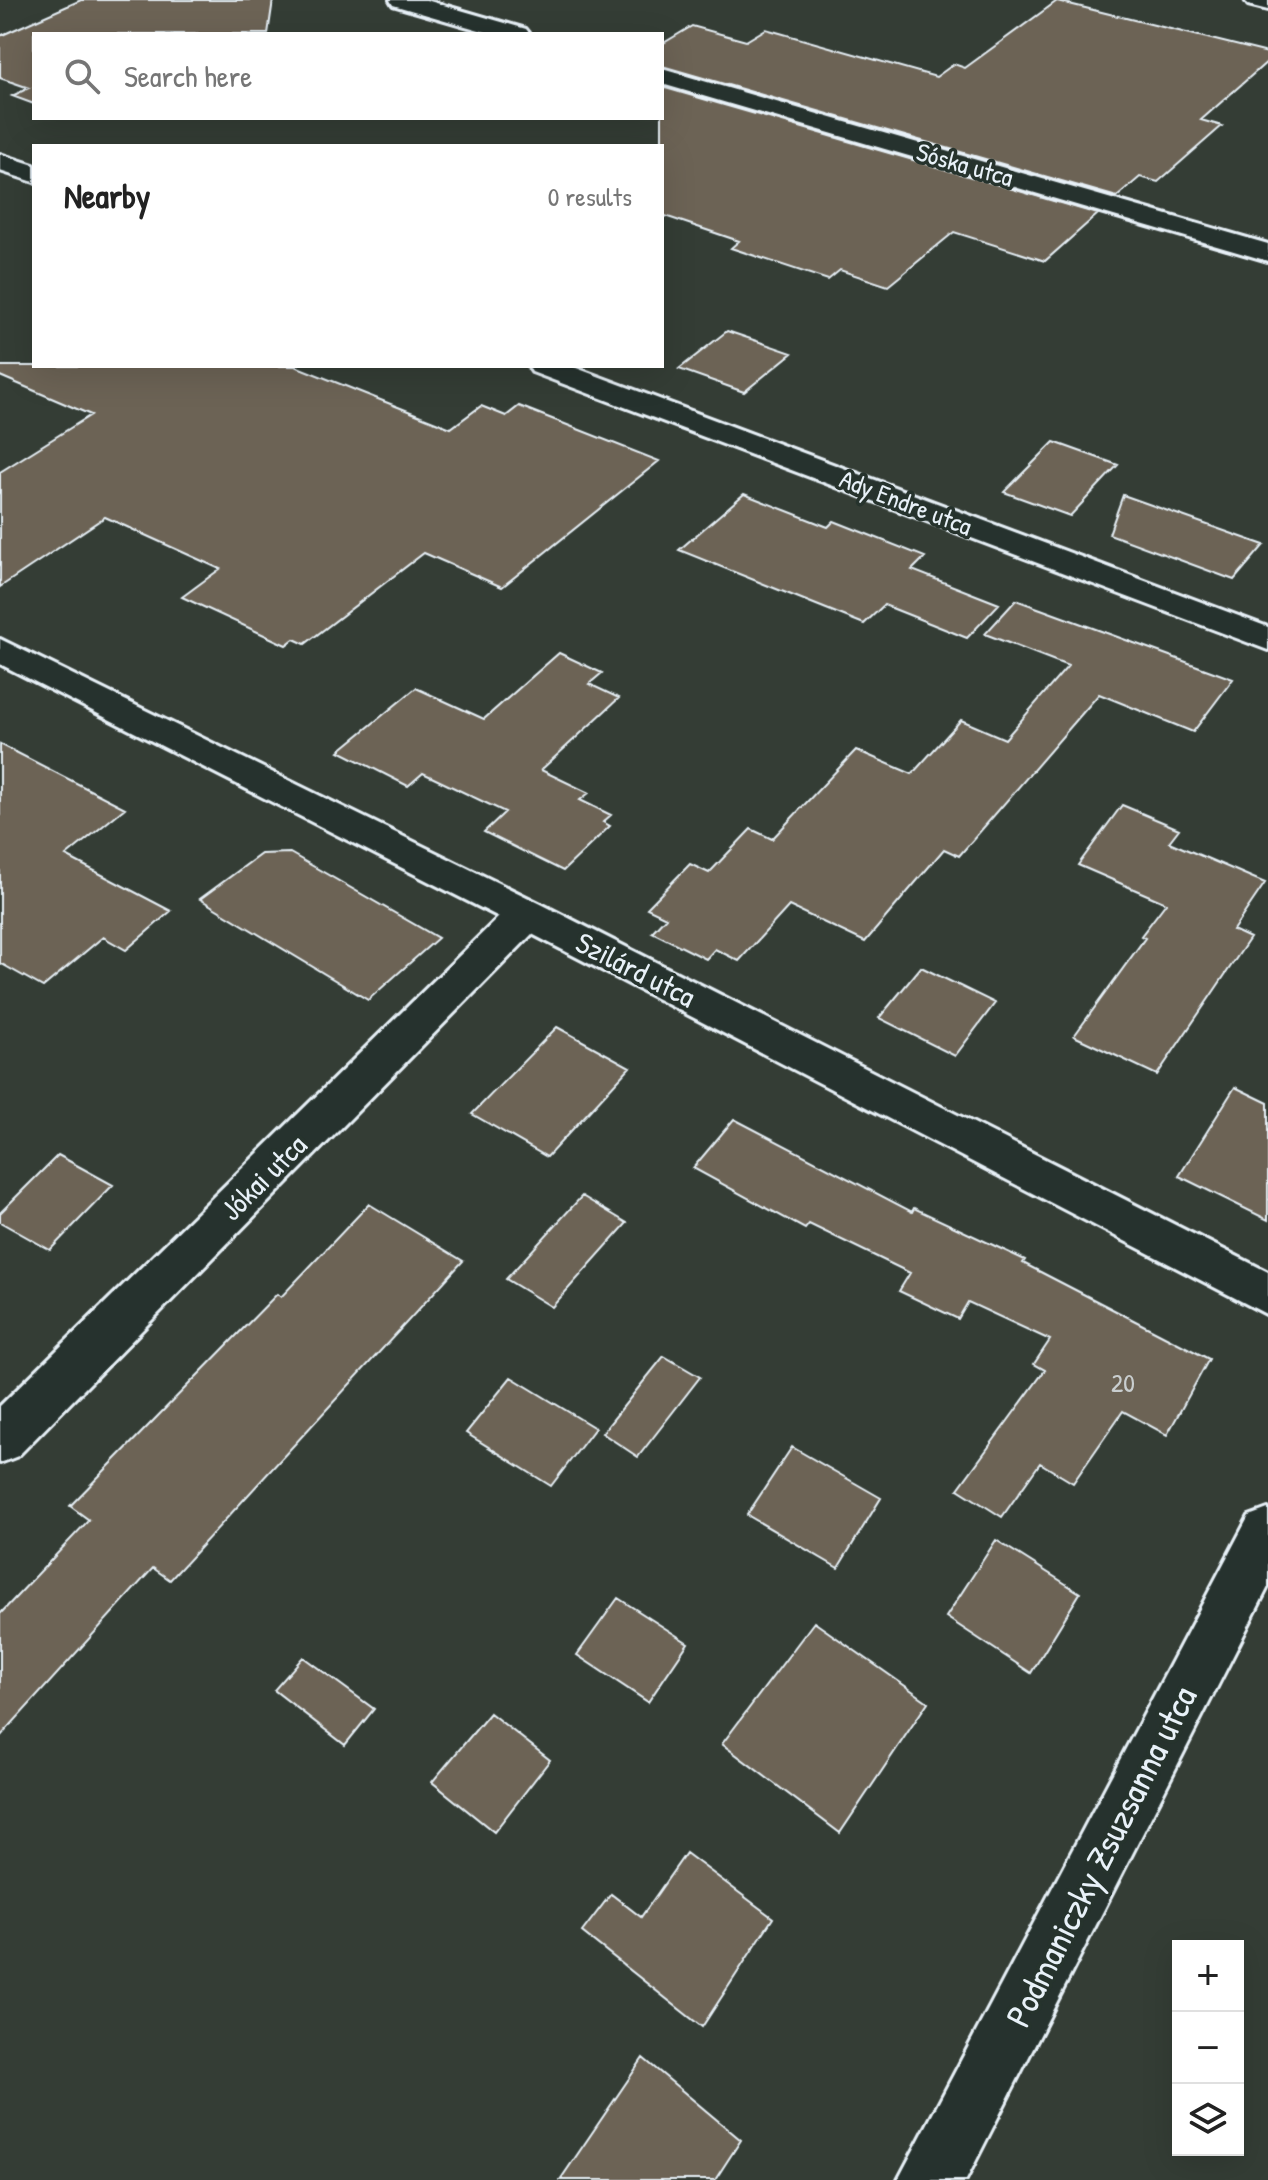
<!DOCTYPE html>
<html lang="en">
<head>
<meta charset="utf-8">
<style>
	body { margin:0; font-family:"Patrick Hand",sans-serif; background:#f6f6f6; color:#222 }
	.controls { position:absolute; right:24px; bottom:24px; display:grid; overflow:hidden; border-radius:0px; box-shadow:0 8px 32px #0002 }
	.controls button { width:72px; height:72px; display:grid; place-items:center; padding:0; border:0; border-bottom:2px solid #e0e0e0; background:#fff; color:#222; font:40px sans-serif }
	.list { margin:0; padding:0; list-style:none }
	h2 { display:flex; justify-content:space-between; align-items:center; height:104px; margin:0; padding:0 32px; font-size:34px }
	h2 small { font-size:26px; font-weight:400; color:#767676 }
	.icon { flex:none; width:44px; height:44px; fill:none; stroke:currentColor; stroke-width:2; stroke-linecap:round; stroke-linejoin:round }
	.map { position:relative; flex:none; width:1268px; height:2180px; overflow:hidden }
	.search { position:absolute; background:#fff; box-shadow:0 8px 32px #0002; left:32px; top:32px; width:632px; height:88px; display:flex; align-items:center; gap:20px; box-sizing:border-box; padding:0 28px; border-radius:0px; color:#767676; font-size:30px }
	.panel { position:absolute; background:#fff; box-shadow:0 8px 32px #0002; left:32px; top:144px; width:632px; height:224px; border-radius:0px }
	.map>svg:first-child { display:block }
</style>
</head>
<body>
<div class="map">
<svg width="1268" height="2180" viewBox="0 0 1268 2180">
	<rect width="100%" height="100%" fill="#343d35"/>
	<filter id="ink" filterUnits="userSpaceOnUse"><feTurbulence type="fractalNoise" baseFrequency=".0125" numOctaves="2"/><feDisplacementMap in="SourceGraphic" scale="16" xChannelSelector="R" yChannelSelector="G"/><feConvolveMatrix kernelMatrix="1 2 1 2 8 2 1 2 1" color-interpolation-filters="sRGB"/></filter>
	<g filter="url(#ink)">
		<!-- building -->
		<path fill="#6c6455" stroke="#e8f1f8" stroke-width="2" d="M81 0H273L268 34H34V104L12 96 29 88 0 78V36Z
			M1057 1 1268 53V61L1201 120 1222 126 1158 182 1140 177 1117 197 662 66V44L692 26 746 41 766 29 936 77 954 64 965 68Z
			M662 87 1098 214 1045 261 954 232 888 286 840 270 828 280 731 248 739 241 662 215Z
			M727 331 792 353 744 392 679 369Z
			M0 366H295L451 428 481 406 506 416 519 406 659 461 502 587 424 553 305 644 294 639 286 645 182 597 220 569 105 517 0 587V472L91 415 0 376Z
			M1054 442 1118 465 1070 516 1004 492Z
			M744 494 828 527 834 521 925 557 912 570 999 604 967 638 884 605 864 624 679 550Z
			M1123 495 1264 545 1234 580 1109 534Z
			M1016 600 1233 679 1193 732 1099 694 959 856 944 849 865 942 789 906 739 961 715 949 706 959 652 932 666 917 647 908 690 864 709 873 751 829 772 839 856 750 912 774 961 720 1005 739 1068 666 985 634Z
			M559 653 602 673 589 684 619 698 541 770 589 793 580 800 611 815 603 822 610 826 563 871 484 832 505 812 423 773 408 786 339 751 416 688 484 719Z
			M0 744 125 808 66 856 171 911 126 950 103 937 43 987 0 963Z
			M1122 805 1179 829 1169 842 1265 883 1233 930 1250 938 1157 1075 1074 1036 1145 938 1141 936 1166 903 1078 865Z
			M290 853 438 938 368 1000 200 899 261 854Z
			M921 967 995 1003 955 1056 879 1018Z
			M557 1027 630 1067 547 1157 472 1114Z
			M1235 1087 1268 1103V1220L1179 1176Z
			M734 1119 912 1212 914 1208 1025 1260 1023 1263 1209 1359 1167 1435 1123 1411 1073 1483 1040 1463 1002 1517 958 1489 1045 1370 1034 1364 1050 1340 968 1302 958 1319 899 1291 910 1273 809 1224 805 1229 693 1168Z
			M58 1155 113 1185 50 1250 0 1222V1213Z
			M582 1196 627 1223 552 1307 506 1279Z
			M369 1204 463 1261 170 1580 153 1568 0 1737V1614L89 1520 70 1506 277 1294 281 1297Z
			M664 1356 700 1377 638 1457 602 1433Z
			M511 1377 595 1428 551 1486 466 1433Z
			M792 1447 881 1498 838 1568 747 1515Z
			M996 1540 1080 1593 1031 1673 946 1617Z
			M618 1598 688 1643 648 1702 577 1655Z
			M814 1622 928 1702 840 1833 722 1744Z
			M303 1657 374 1709 345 1745 274 1690Z
			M490 1713 550 1760 494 1832 432 1782Z
			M686 1853 773 1918 702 2027 582 1932 611 1894 641 1917Z
			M643 2058 741 2140 715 2180H560Z"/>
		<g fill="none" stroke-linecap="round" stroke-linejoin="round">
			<!-- minor casing -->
			<g stroke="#e8f1f8" stroke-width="6">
				<path id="minor" d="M390 0H426L526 29 530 34H493L393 5Z
					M1245 0H1268V10L1248 5Z
					M662 69 1268 244V261L662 84Z
					M0 154 34 165V182L0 171Z
					M528 366H571L1268 627V650L532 372Z
					M0 639 541 904 1268 1272V1315L532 934 18 1456 0 1463V1406L499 917 0 664Z
					M1268 1509V1587L966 2180H898L1249 1516Z"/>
			</g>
			<!-- minor -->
			<use href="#minor" fill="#26332d" fill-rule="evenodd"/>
		</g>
	</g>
	<g text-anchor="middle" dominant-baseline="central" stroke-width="7" stroke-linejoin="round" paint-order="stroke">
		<!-- far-street labels -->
		<g font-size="26" fill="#e8f1f8" stroke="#26332d">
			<text transform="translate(965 164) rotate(16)">Sóska utca</text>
			<text transform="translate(906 502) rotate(21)">Ady Endre utca</text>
		</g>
		<!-- number labels -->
		<g font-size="26" fill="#c9cecf">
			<text x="1123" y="1382">20</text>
		</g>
		<!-- street labels -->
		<g font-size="30" fill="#e8f1f8" stroke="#26332d">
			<text transform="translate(636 969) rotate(27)">Szilárd utca</text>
			<text transform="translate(263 1177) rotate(-45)">Jókai utca</text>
		</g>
		<!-- near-street labels -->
		<g font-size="36" fill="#e8f1f8" stroke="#26332d">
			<text transform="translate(1100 1856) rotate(-63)">Podmaniczky Zsuzsanna utca</text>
		</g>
	</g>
</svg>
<div class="controls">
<button>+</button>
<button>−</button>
<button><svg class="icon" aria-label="layers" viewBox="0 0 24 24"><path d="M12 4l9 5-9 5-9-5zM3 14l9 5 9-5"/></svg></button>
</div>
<div class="search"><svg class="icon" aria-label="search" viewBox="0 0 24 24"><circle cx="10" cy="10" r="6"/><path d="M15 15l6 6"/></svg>Search here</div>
<section class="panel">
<h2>Nearby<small>0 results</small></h2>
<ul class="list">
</ul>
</section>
</div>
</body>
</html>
